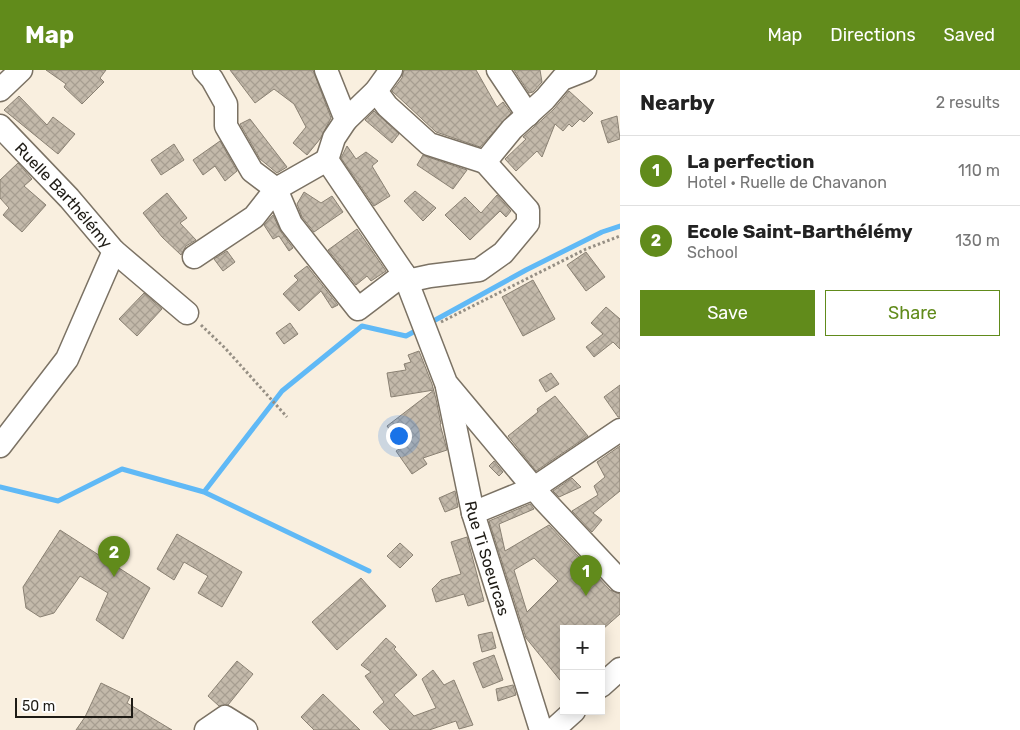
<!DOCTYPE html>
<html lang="en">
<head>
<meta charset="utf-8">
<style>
	body { margin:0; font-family:Rubik,sans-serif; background:#f6f6f6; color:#222 }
	.controls { position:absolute; right:15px; bottom:15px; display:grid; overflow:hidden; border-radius:0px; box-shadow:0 2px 12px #0003 }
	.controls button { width:45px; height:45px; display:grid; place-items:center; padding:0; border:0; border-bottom:1px solid #e0e0e0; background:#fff; color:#222; font:25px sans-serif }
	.scale { position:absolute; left:15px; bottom:12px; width:118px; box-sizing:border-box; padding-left:5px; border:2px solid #1e1b15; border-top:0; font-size:14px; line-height:18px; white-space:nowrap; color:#1e1b15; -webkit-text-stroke:4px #fefefe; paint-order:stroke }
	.you { position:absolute; left:398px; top:365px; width:18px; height:18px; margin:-12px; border:4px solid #fff; border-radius:50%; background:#1a73e8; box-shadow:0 0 0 8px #1a73e833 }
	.badge { display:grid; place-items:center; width:32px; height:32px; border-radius:50%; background:#618b1b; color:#fff; font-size:16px; font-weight:700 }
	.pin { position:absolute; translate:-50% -41px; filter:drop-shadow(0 1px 2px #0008) }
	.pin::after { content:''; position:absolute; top:26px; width:18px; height:15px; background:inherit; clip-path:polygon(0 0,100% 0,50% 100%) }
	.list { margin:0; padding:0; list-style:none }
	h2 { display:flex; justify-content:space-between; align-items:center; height:65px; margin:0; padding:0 20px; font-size:21px }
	h2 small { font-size:16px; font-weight:400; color:#767676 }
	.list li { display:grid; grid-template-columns:32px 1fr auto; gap:15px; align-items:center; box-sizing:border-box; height:70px; padding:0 20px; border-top:1px solid #e0e0e0 }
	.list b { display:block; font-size:19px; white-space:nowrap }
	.list p { margin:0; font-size:16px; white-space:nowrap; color:#767676 }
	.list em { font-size:16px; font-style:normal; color:#767676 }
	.actions { display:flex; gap:10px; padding:15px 20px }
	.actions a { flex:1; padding:11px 0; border:1px solid #618b1b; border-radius:0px; text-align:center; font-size:18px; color:#618b1b }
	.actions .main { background:#618b1b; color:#fff }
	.map { position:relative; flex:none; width:620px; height:660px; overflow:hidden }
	header { display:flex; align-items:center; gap:30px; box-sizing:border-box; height:70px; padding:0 25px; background:#618b1b; color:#fff }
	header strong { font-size:24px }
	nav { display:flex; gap:28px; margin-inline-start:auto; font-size:18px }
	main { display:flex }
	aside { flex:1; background:#fff }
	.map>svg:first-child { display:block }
</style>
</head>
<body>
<header>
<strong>Map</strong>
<nav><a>Map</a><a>Directions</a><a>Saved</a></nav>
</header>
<main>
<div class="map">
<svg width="620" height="660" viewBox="0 0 620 660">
	<defs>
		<pattern id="building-cross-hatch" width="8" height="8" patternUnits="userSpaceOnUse" patternTransform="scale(1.25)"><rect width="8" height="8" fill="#c3b9aa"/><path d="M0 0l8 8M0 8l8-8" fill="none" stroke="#a79e91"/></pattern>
	</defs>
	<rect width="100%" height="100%" fill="#f9efdf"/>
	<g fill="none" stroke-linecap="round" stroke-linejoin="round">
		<!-- stream -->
		<path stroke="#60b9f6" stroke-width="5" d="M428 254 526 200 602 162 620 156
			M0 417 58 431 122 399 204 422 369 501
			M204 422 282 321 362 256 406 266 419 259"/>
	</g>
	<!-- building -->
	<path fill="url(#building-cross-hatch)" stroke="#8a8173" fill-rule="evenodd" d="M46 0H106L100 8 104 12 82 34 64 17 66 14Z
		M230 0H313L331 48 320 69 307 85 293 73 306 57 294 34 274 19 255 33Z
		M404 0H476L497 37 503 32 511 43 480 77 436 62 392 21 402 8Z
		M514 0H540L542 12 533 22 529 23Z
		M569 21 593 43 584 52 580 49 572 57 569 54 563 61 555 54 542 87 537 81 516 101 505 89 526 69 523 67 554 39Z
		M19 26 47 55 53 47 75 64 58 84 4 40Z
		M374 41 399 64 392 73 365 50Z
		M617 46 620 69 608 73 601 51Z
		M250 49 270 75 287 97 277 103 260 89 240 54Z
		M220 71 237 101 225 111 215 96 203 105 193 90Z
		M174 74 184 90 161 105 151 90Z
		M347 76 356 89 366 82 378 91 372 96 390 126 374 136 341 88Z
		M423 85 425 86 467 100 453 119 417 95Z
		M18 93 32 109 24 116 46 135 22 162 3 145 9 138 0 128V110Z
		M415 121 436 138 423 151 404 131Z
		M304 122 321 133 332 126 343 142 314 162 302 147 297 134Z
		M167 123 187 148 180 153 196 170 186 176 181 185 162 167 143 143Z
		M497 125 511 141 506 147 500 141 470 170 445 145 465 127 481 143Z
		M273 145 281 162 293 178 289 181 279 166 273 169 264 155Z
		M357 159 386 201 371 211 367 206 356 215 328 180Z
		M227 181 235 192 223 201 214 189Z
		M586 182 605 207 586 221 567 195Z
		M307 196 338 235 332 238 321 221 299 241 283 224 298 210 294 206Z
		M533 210 555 249 523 266 502 227Z
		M144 223 162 239 137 266 119 249Z
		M606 237 620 249V279L613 272 594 287 586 277 603 264 591 253Z
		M290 253 298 264 284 274 276 263Z
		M419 281 432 314 436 329 441 354H440L447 380 423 388 427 394 412 404 396 381 402 377 387 356 434 320 391 327 387 303 406 300 404 294 411 292 408 285Z
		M551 303 559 314 546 322 539 310Z
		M620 315V347H618L604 327Z
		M555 326 588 366 536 401 508 366 538 342 537 339Z
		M620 376V421L593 443 602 450 592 462 572 441 598 425 594 416 605 407 597 392Z
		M494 391 503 402 499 406 489 396Z
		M572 408 581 417 559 427 553 421Z
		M455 421 458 437 445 442 439 428Z
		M530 434 534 439 499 454 505 481 549 455 610 520 620 524V544L603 559H564V615L526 568 489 451ZM534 488 558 511 527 542 514 500Z
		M60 460 150 518 123 569 96 550 108 523 80 506 54 543 40 547 26 538 23 517Z
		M177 464 242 502 222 537 198 523 208 506 184 492 174 510 157 499Z
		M467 467 484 531 468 536 464 524 436 532 432 519 441 510 461 504 451 472Z
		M400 473 413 485 400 498 387 486Z
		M361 508 386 536 337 580 312 552Z
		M492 562 496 578 482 582 478 565Z
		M386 568 396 577 394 579 417 605 394 625 414 646 436 638 422 609 433 600 444 615 454 610 473 655 459 659 456 651 429 660H390L373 642 384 632 365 606 371 602 361 595Z
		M494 585 503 610 483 618 473 593Z
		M237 591 253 604 228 635 219 636 208 626Z
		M101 613 130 627 127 633 172 660H76L85 647Z
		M513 615 516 625 498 631 496 619Z
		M323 624 360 660H314L301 647Z"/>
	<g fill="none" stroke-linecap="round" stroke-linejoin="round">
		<!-- minor casing -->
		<g stroke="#7b7264" stroke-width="25">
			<g id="minor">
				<path d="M204 0 212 9 226 34V56L252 101 276 119 327 90"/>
				<path d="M326 0 346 50 334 68 327 90 404 204 446 313 543 429 620 511"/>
				<path d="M498 0 528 45"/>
				<path d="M0 20 21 0"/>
				<path d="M376 21 387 36 429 74 485 92 512 59 545 29 562 9 585 0"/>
				<path d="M346 50 376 21 391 0"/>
				<path id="s1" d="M0 56 69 128 114 181 67 289 0 376"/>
				<path d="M114 181 187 243"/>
				<path d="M194 187 254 147 276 119 291 154 358 239 404 204"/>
				<path d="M407 211 430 206 479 200 503 183 528 153V140L485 92"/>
				<path id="s2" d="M447 317 473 443 541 660"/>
				<path d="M473 443 534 418 620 360"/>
				<path d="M601 616 620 599"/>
				<path d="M206 660 225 647 246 660"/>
				<path d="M553 660 574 641"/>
			</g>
		</g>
		<!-- path -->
		<path stroke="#968f84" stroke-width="3" stroke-dasharray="2.5 2.5" stroke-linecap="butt" d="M441 252 586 179 620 166
			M201 255 225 278 287 347"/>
		<!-- minor -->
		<use href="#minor" stroke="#fff" stroke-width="22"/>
	</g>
	<g text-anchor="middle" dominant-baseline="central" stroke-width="4" stroke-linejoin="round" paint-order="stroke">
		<!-- street labels -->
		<g font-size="16" fill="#1e1b15" stroke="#fefefe">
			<text stroke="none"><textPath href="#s1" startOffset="94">Ruelle Barthélémy</textPath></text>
			<text stroke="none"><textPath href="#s2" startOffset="176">Rue Ti Soeurcas</textPath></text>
		</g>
	</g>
</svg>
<div class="controls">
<button>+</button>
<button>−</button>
</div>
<div class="scale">50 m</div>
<div class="you"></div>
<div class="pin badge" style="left:586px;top:526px">1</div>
<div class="pin badge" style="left:114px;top:507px">2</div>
</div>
<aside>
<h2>Nearby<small>2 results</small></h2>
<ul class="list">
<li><span class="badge">1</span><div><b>La perfection</b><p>Hotel · Ruelle de Chavanon</p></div><em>110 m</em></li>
<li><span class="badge">2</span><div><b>Ecole Saint-Barthélémy</b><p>School</p></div><em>130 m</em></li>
</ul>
<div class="actions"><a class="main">Save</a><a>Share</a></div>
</aside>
</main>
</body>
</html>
